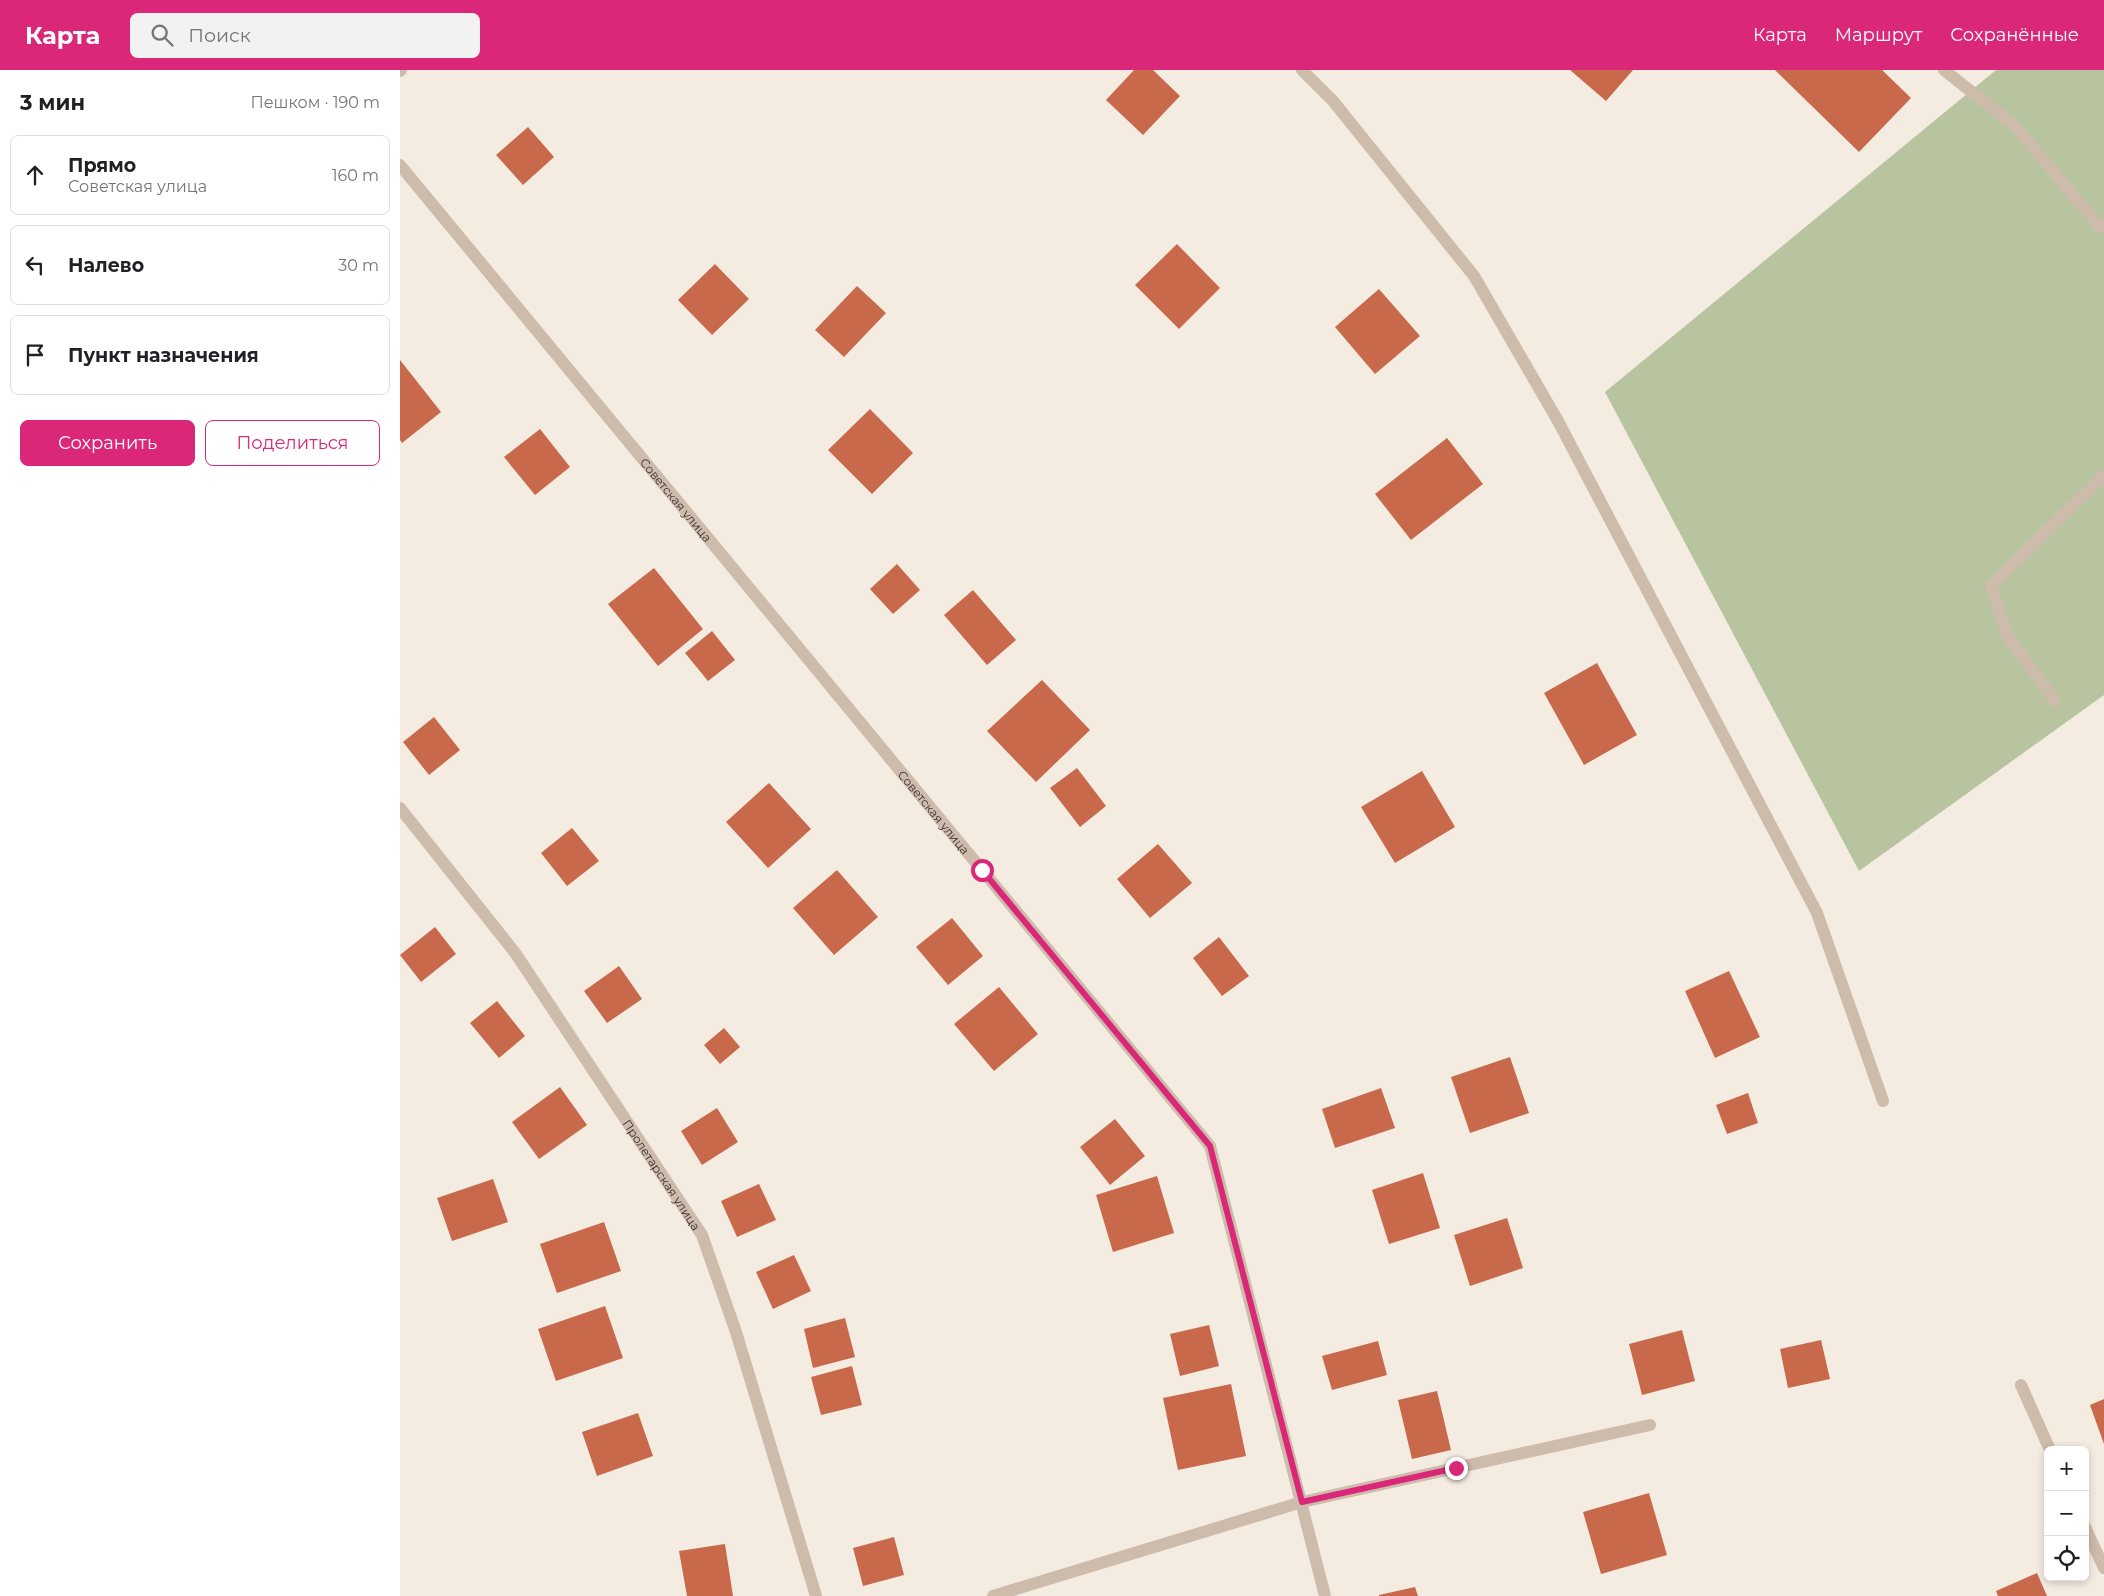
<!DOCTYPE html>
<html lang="ru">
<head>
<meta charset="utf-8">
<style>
	body { margin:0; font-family:Montserrat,sans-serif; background:#f2f2f2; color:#202124 }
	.controls { position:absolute; right:15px; bottom:15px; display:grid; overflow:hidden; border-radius:8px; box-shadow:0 2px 8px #0003 }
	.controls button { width:45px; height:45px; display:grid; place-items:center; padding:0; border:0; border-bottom:1px solid #e0e0e0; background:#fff; color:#202124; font:25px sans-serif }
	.stop { position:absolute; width:15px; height:15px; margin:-11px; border:4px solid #db2777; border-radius:50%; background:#fff }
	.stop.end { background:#db2777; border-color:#fff; box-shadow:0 1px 5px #0008 }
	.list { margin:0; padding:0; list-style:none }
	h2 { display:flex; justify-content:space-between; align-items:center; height:65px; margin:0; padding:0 20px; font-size:21px }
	h2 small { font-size:16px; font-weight:400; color:#757577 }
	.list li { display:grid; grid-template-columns:32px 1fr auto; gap:15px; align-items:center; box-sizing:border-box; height:80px; margin:0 10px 10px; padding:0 10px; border:1px solid #e0e0e0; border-radius:8px }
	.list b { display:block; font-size:19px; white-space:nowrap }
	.list p { margin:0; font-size:16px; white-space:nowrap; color:#757577 }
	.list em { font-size:16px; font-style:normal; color:#757577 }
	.actions { display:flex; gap:10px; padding:15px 20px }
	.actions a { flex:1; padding:11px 0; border:1px solid #db2777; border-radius:8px; text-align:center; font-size:18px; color:#db2777 }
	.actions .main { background:#db2777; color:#fff }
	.icon { flex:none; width:28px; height:28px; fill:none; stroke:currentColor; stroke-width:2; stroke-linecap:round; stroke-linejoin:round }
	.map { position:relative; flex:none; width:1704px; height:1526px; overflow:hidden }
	header { display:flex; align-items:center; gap:30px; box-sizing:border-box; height:70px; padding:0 25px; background:#db2777; color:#fff }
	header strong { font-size:24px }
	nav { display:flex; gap:28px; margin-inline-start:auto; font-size:18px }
	.search { width:350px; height:45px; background:#f2f2f2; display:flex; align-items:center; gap:12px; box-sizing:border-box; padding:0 18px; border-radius:8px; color:#757577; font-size:19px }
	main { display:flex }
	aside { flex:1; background:#fff }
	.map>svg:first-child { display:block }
</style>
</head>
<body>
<header>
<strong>Карта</strong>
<div class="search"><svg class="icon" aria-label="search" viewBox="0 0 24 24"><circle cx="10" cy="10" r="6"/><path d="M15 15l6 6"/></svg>Поиск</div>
<nav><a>Карта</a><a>Маршрут</a><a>Сохранённые</a></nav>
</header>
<main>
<aside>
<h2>3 мин<small>Пешком · 190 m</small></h2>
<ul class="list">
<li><svg class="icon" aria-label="ahead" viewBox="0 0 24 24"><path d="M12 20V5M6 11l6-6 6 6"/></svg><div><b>Прямо</b><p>Советская улица</p></div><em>160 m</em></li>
<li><svg class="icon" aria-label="left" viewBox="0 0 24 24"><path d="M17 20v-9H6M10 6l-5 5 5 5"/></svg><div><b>Налево</b></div><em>30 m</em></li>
<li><svg class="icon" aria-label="arrive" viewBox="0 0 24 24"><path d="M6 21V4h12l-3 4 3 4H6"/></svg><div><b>Пункт назначения</b></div></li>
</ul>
<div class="actions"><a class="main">Сохранить</a><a>Поделиться</a></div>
</aside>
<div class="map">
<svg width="1704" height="1526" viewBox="0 0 1704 1526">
	<rect width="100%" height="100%" fill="#f4ebe1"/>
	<!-- green -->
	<path fill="#b8c4a0" d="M1596 0H1704V625L1459 801 1205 322Z"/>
	<!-- building -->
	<path fill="#c8694b" d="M734 0H753L780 26 743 65 706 30Z
		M1170 0H1233L1206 31Z
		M1375 0H1482L1511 28 1459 82Z
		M128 57 154 87 123 115 96 85Z
		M777 174 820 218 779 259 735 215Z
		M315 194 349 229 312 265 278 230Z
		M457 216 486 243 444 287 415 260Z
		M979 219 1020 266 975 304 935 257Z
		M0 290 41 342 2 373 0 370Z
		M470 339 513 383 472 424 428 380Z
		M140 359 170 397 135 425 104 387Z
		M1047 368 1083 414 1011 470 975 424Z
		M497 494 520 520 493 544 470 519Z
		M254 498 303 559 258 596 208 534Z
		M573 520 616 570 587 595 544 545Z
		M312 561 335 590 308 611 285 583Z
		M1197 593 1237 665 1184 695 1144 623Z
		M642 610 690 660 636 712 587 661Z
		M34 647 60 680 29 705 3 672Z
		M677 698 706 736 680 757 650 718Z
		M1022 701 1055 757 995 793 961 737Z
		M369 713 411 759 368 798 326 752Z
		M172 758 199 791 167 816 141 783Z
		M758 774 792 813 750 848 717 809Z
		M437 800 478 847 434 885 393 838Z
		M552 848 583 886 548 915 516 877Z
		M35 857 56 884 21 912 0 885Z
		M819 867 849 906 822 926 793 888Z
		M219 896 242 929 207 953 184 921Z
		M1329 901 1360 967 1315 988 1285 921Z
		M599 917 638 964 594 1001 554 954Z
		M97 931 125 966 99 988 70 953Z
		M324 958 340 977 320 994 304 975Z
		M1110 987 1129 1043 1070 1063 1051 1007Z
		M160 1017 187 1055 139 1089 112 1052Z
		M981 1018 995 1058 935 1078 922 1039Z
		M1348 1023 1358 1053 1327 1064 1316 1035Z
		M317 1038 338 1072 302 1095 281 1061Z
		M715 1049 745 1086 710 1115 680 1077Z
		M1023 1103 1040 1158 989 1174 972 1120Z
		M757 1106 774 1163 713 1182 696 1125Z
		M93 1109 108 1152 52 1171 37 1128Z
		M359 1114 376 1150 337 1167 321 1131Z
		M1107 1148 1123 1198 1070 1216 1054 1165Z
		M204 1152 221 1201 157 1223 140 1174Z
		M394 1185 411 1221 373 1239 356 1202Z
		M205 1236 223 1288 156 1311 138 1259Z
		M445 1248 455 1287 413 1298 404 1259Z
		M809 1255 819 1296 780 1306 770 1264Z
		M1282 1260 1295 1311 1242 1325 1229 1274Z
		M1421 1270 1430 1309 1388 1318 1380 1279Z
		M978 1271 987 1305 932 1320 922 1286Z
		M452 1296 462 1335 421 1345 411 1307Z
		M831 1314 846 1386 778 1400 763 1328Z
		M1037 1321 1051 1380 1012 1389 998 1330Z
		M1704 1329V1374L1690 1335Z
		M238 1343 253 1386 197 1406 182 1362Z
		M1249 1423 1267 1485 1201 1504 1183 1442Z
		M494 1467 504 1505 463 1516 453 1478Z
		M325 1474 333 1526H287L279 1481Z
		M1637 1503 1647 1526H1598L1596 1521Z
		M1015 1517 1018 1526H979V1525Z"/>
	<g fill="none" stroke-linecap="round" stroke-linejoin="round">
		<!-- lane -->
		<path stroke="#cdbbac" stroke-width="12" d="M1544 0 1615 56 1700 157 1704 156
			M1655 631 1607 565 1591 516 1704 405
			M593 1526 902 1432 1250 1355"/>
		<!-- street -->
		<g stroke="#cdbbac" stroke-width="12">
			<path d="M902 0 933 31 1074 206 1158 351 1417 843 1483 1031"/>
			<path d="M0 1 1 0"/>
			<path id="s1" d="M0 95 810 1076 925 1526"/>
			<path id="s2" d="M0 738 116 884 302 1165 336 1262 416 1526"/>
			<path d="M1621 1315 1650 1380"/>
			<path d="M1685 1457 1704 1498"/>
		</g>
	</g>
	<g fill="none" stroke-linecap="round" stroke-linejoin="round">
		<!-- route -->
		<path stroke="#db2777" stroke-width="6" d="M582 800 810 1076 902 1432 1056 1398"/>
	</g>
	<g text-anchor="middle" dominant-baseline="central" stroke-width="5" stroke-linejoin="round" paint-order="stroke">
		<!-- street labels -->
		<g font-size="12" fill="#3b302b" stroke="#fbf5ee">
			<text stroke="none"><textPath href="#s1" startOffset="434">Советская улица</textPath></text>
			<text stroke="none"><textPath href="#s1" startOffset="839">Советская улица</textPath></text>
			<text stroke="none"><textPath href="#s2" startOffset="451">Пролетарская улица</textPath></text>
		</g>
	</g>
</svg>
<div class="controls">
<button>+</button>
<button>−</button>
<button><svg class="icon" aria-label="locate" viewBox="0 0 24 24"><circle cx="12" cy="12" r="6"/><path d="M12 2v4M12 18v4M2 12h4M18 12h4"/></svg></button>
</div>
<div class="stop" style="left:582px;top:800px"></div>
<div class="stop end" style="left:1056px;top:1398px"></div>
</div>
</main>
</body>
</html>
